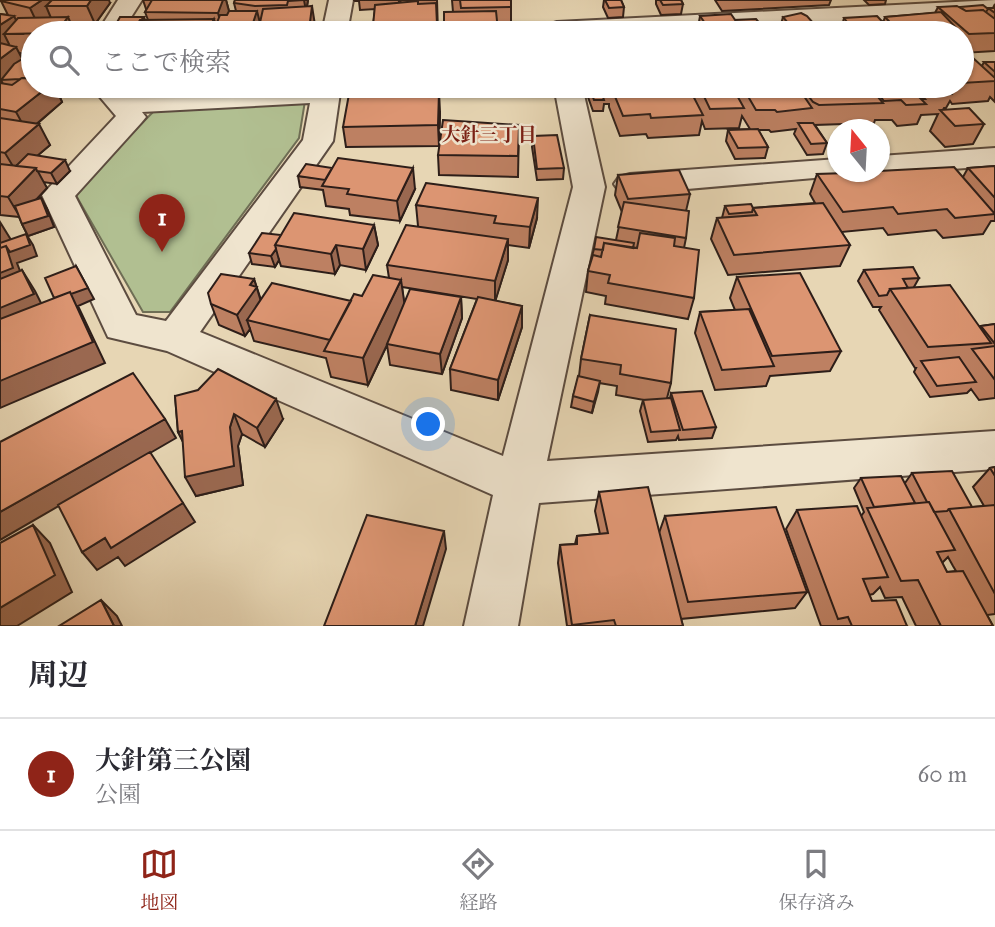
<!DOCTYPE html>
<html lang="ja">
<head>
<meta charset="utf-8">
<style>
	body { margin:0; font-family:"IM FELL Great Primer","Noto Serif JP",serif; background:#f2f2f3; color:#2b2b33 }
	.compass { position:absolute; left:827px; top:119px; width:63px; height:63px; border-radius:50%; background:#fff; box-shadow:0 2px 5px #0004; rotate:342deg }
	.you { position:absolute; left:429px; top:425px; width:24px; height:24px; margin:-18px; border:5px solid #fff; border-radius:50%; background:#1a73e8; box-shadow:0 0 0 10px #1a73e833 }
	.badge { display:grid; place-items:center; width:46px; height:46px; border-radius:50%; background:#8f2418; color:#fff; font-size:23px; font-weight:700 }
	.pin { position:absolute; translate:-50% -58px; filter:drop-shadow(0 2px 4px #0008) }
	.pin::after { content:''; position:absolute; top:37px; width:24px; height:21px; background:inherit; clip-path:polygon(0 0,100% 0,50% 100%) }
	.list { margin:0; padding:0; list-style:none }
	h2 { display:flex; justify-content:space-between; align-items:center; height:91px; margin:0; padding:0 28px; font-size:30px }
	h2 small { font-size:23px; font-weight:400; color:#7c7c81 }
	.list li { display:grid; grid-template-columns:46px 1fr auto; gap:21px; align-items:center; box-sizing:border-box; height:112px; padding:0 28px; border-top:2px solid #e1e1e2 }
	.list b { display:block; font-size:26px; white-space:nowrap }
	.list p { margin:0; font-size:23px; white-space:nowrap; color:#7c7c81 }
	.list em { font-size:23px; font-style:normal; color:#7c7c81 }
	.icon { flex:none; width:38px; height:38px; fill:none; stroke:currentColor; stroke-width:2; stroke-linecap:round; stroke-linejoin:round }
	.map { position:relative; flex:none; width:995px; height:626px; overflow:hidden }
	.search { position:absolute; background:#fff; box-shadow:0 2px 5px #0004; left:21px; right:21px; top:21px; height:77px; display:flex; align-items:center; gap:18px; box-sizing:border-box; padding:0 24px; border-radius:38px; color:#7c7c81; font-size:26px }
	.sheet { height:203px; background:#fff }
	nav { display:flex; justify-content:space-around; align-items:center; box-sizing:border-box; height:98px; border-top:2px solid #e1e1e2; background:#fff; font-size:19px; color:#7c7c81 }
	nav a { display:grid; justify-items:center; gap:4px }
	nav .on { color:#8f2418 }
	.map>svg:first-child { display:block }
</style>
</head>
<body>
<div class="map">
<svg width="995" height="626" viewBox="0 0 995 626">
	<rect width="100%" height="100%" fill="#e7d6b4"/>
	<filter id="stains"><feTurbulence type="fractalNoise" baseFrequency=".00286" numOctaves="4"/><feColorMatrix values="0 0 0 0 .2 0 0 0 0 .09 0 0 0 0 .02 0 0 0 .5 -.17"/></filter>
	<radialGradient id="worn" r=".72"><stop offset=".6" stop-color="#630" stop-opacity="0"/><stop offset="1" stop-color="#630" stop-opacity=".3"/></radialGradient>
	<!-- green -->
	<path fill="#b1bf91" stroke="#6f6e55" stroke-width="2" d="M305 101 299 138 170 312H143L74 192 155 110Z"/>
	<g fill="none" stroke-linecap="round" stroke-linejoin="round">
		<!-- minor casing -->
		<g stroke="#5c4c40" stroke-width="4">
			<path id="minor" d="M118 0H142L121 33H97Z
				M329 0H353L347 33H322Z
				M995 0V14L637 33H547L544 30 548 25 557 22Z
				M97 86H120L129 95 341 86 333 141 200 332 503 456 573 187 554 86H582L605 187 547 461 995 431V469L539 503 518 626H464L493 495 167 351 108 337 42 195 116 116 94 90ZM310 103 303 140 166 321 136 315 75 196 141 123 146 117 142 112Z
				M995 148V166L880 174 869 172H880V156Z
				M838 159V172H851L849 175 630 194 619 191 614 184 619 177 630 174Z"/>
		</g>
		<!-- minor -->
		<use href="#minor" fill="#efe4ce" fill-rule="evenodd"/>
	</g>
	<!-- wall -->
	<path fill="#bd8062" stroke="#2d1e19" stroke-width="2" fill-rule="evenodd" d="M143 0H226L229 11H236L234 3 235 0H308L307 7 315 25 314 33H118L115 26 144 17 145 20H148L145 12 147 9H146Z
		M354 0H399V3H401L400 0H437L438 33H374L373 26 375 9 360 10 359 1H355Z
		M452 0H511V25L497 26 498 33H444V12H453Z
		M604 0H621L624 7 623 17 608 18 603 7Z
		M656 0H681L683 4 681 14 661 15 656 4Z
		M715 0H831L829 5 722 11Z
		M864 0H886L885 4 869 5Z
		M1 1 110 3 95 24 72 25 75 33H33V54L20 53 22 59 33 55V86H63L61 88H56L62 102 37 124 50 145 37 156 70 171 57 184 43 182 47 188 37 199 41 198 47 209 54 227 28 236 22 224 19 217 0 215V14L8 15Z
		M995 4V51L962 53V33H697L700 16 735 20 761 25 781 24 783 17 819 30 821 23 843 22 844 18 883 23 885 17 935 13 938 7 988 9V8H993Z
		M962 59 982 66 984 62H995V102L990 97 988 101 952 104 950 101 946 108H944L943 110 984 124 973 144 945 147 930 131 938 114 921 115 917 124 897 126 892 120H875L874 123 815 125 827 143 823 154 807 155 794 134 796 129 771 132 769 130H758L768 147 765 158 735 159 726 141 728 130 750 129 742 116 739 128 705 129 702 121 699 135 648 138 646 134 620 136 609 107V104H604L603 111H593L588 97 589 86 690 89V86H962Z
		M133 86H199L197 91 136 93Z
		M440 112 439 146 346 147 343 127Z
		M519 125 518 177 439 175 438 155Z
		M533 136 564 168 563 179 537 180 532 147Z
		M995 166V221H991L983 234 943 238 936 230 888 235 883 228 841 232 850 245 840 266 728 275 711 239 717 218H722L725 206 753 208 815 203 810 194 817 174 963 177 968 168Z
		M618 175 690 194 686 211V238L684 248 694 298 688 319 605 304 606 296 586 292 588 271 594 249 616 240 622 212 615 195Z
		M298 176 415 189 400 221 350 215 349 209 326 206 323 190 300 187Z
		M416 205 537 218 529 248 508 245V260L495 301 522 306V327L498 400 451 390 450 369 477 299 402 287 404 303 461 297 462 318 442 374 390 365 387 345 368 385 331 377 326 358 254 341 250 329 245 336 219 325 211 304 254 279 261 300 351 301 362 296 389 278 387 265 418 226Z
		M374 225 378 245 366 270 340 265 335 274 281 266 279 260 275 267 252 264 249 253 281 235Z
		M864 270 919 278 914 287 980 327 981 326 995 324V398L979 400 971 389 967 393 930 397 914 372 916 368H915L879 310 881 307H873L858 281Z
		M737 277 841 351 830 371 770 376 766 386 715 390 695 333 700 312 735 310 730 298Z
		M590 315 671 383 667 398H670L671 393 716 427 712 438 679 440 678 436 676 440 648 442 640 411 643 400H644L616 395 617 386 599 383 592 413 571 407 573 396 579 376 581 359Z
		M175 396 283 419 265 447 242 434 238 446 243 485 196 496 183 442 178 432Z
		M995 467V614L987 615 993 626H916L902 597 885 598 880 587 873 594 869 595 872 601 907 626H821L786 529 797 510 861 516 864 512 854 488 861 478 905 483 912 473 972 507 984 506 973 487 990 468ZM948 557 953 566 956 571 947 572 942 563Z
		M599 492 659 533 665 516 807 592 795 608 681 619 683 626H567L558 563 560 545 575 544 577 536 600 534 595 511Z"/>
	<!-- shaded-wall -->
	<path fill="#9a6850" stroke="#2d1e19" stroke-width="2" d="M42 0H64L46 6 51 18 39 27 30 8Z
		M91 0H109L110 3 95 24 87 6Z
		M220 0H226L230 15 223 32 218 13Z
		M304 0H308L306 11Z
		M312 6 315 25 314 33H207L214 19 218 33 257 11 261 27Z
		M14 16 23 34H4L9 44 0 51V25Z
		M68 17 75 33H56Z
		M16 47 26 66 1 80 6 90H0V59Z
		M49 86H55L62 102 27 132 16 112Z
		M439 92 440 112 439 146 438 125Z
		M39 124 50 145 17 173 5 153Z
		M65 160 70 171 57 184 51 173Z
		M36 168 47 188 20 217 8 197Z
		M413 168 415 189 400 221 397 201Z
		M41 198 47 209 54 227 28 236 22 224Z
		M538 198 537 218 529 248 530 227Z
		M0 222 13 243 26 234 33 245 37 256 17 263 27 289 0 299Z
		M374 225 378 245 366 270 363 249Z
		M508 239V260L495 302V281Z
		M336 245 340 265 335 274 331 254Z
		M276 249 279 260 275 267 271 256Z
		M76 266 94 299 78 306 105 363 0 408V381L63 312Z
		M22 270 35 291 47 315 0 335V308Z
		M254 279 263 308 247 320 250 329 245 336 237 315 250 285Z
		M401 280 405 307 368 385 363 358Z
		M461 297 462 318 442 374 440 354Z
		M522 306V327L498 400V380Z
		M600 381 598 392 592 413 594 402Z
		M276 399 283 419 265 447 257 428Z
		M234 414 242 434 238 446 243 485 196 496 185 477 230 427Z
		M165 419 176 438 0 540V512Z
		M182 431 188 451 178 432Z
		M183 503 195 522 125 566 118 557 97 570 82 552 105 538Z
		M33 525 50 543 72 592 17 626H0V608Z
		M444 531 446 549 423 626H415Z
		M101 600 117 616 122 626H114Z"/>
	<!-- building -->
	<path fill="#dc9572" stroke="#2d1e19" stroke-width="2" d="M3 0H42L30 8 1 1Z
		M52 0H91L87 6H46Z
		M152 0H223L218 13 145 12Z
		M235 0H304L288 1 287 5 255 6 234 3Z
		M460 0H511V7L461 8Z
		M605 0H621L624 7 609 8Z
		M660 0H681L683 4 663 5Z
		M418 1V4L436 3 437 24 373 26 375 5Z
		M983 5 988 9 986 12 983 10 966 11 960 7Z
		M312 6 310 22 259 27 263 9Z
		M957 6 966 11 983 10 995 19V33L969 34 938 7Z
		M988 8H995V13Z
		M229 11H257L251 29 213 33 220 15H227Z
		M496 11 498 31H492V33L444 32V12Z
		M941 12 961 33H900L885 17Z
		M801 13 807 16 822 33H754L749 25 788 23 783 17Z
		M0 14 14 16 0 25Z
		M731 14 744 33H712L700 16Z
		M877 16 893 33H829L821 23 847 22 844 18Z
		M68 17 56 33 4 34 18 18Z
		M120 17H144L137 25 115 26Z
		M214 19 207 33H132L140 20Z
		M756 19 761 25H749L747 32H743L735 20Z
		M661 24 665 31 638 32 634 25Z
		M606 26 607 28 589 29 588 27Z
		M628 27 630 33H583L581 29Z
		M669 30 671 33H634Z
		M0 43 16 47 0 59Z
		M29 55H33V78H22L20 79 1 80 14 64Z
		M973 58 995 78V81L962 83V59Z
		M984 62H995V72Z
		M22 78 33 79V86H49L16 112 0 109V83L12 85Z
		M589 86H616L617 87H611V93L602 94 604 100H594Z
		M636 86H688L703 115 651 118 650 114 623 116 611 87Z
		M699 86H739L741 90H734L744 108 710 109Z
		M742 86H797L812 108 777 112 775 110H756Z
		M801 86H869L883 103 819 105 813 102Z
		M872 86H913L925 99H921L926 104 906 105 901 100 884 101Z
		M919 86H954L956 88 945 89 951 94 928 95Z
		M439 92 438 125 343 127 349 94Z
		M969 108 984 124 955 126 940 110Z
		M0 118 39 124 5 153 0 152Z
		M443 120 519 125 518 156 438 155Z
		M798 123H813L827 143 811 144Z
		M758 129 768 147 738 148 728 130Z
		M557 135 564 168 537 169 533 136Z
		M28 154 65 160 51 173 37 171 36 168 16 166Z
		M338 158 413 168 397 201 347 194 349 189 322 186Z
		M0 164 36 168 8 197 0 196Z
		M306 164 332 168 325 180 298 176Z
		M995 166V198L968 168Z
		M954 167 995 214 955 218 947 209 898 214 893 207 843 212 817 174 879 172V171Z
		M679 170 690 194 628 199 618 175Z
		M426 183 538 198 530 227 494 223 496 216 416 205Z
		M41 198 48 216 22 224 15 206Z
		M624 202 689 211 686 238 618 227Z
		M823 203 850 245 734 255 717 218 757 215 753 208Z
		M751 204 753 208 752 212 729 214 725 206Z
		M294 213 374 225 363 249 336 245 331 254 275 245Z
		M406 225 508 239 495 281 387 265Z
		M262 233 281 235 275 245 276 249 271 256 249 253Z
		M640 233 675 238 674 246 699 250 694 298 608 283 610 275 588 271 593 255 601 257 604 243 637 248Z
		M26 234 30 245 10 252 6 246 0 248V243Z
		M596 237 634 243 633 248 604 243 603 250 594 249Z
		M6 246 13 268 0 273V248Z
		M76 266 88 288 71 294 70 292 54 298 45 278Z
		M913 267 919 278 903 279 908 288 890 289 887 295 879 296 864 270Z
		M22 270 34 294 0 308V279Z
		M800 273 841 351 772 356 737 277Z
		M221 274 254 279 250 285 257 287 237 315 211 304 208 293Z
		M373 275 401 280 363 358 324 351 354 294 362 296Z
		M272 283 351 301 330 340 247 320Z
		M950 285 991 343 928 347 890 289Z
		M410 289 461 297 440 354 387 344Z
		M70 292 93 342 0 381V319Z
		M478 297 522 306 498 380 450 369Z
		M749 309 774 366 722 370 700 312Z
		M590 315 676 329 671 383 620 374 621 365 581 359Z
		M995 324V344L981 326Z
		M995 346V380L972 349Z
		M959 357 976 382 937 386 921 361Z
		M218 369 276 399 257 428 234 414 230 427 234 466 185 477 182 431 178 432 175 396 198 390Z
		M133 373 165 419 0 512V442Z
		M578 376 600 381 594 402 573 396Z
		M702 391 716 427 683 430 671 393Z
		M671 398 680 430 651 432 643 400Z
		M150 452 183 503 111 548 105 538 82 552 58 505Z
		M995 467V476L990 468Z
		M952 471 972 507 949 509 947 511 934 512 929 502H927L912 473Z
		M901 476 915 503 874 507 861 478Z
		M648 487 683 626H616L614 620 572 625 560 545 577 544V536L608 533 599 492Z
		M929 502 955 550 937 552 947 572 963 571 993 626H941L918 580 901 581 867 508Z
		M995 505V594L949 509Z
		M857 506 888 577 863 579 872 601 896 600 907 626H852L848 617 838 619 797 510Z
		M776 507 807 592 688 602 665 516Z
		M367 515 444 531 415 626H324Z
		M33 525 55 575 0 608V543Z
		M101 600 114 626H59Z"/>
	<g text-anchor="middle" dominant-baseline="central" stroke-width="5" stroke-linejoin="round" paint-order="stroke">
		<!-- far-neighbourhood labels -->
		<g font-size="19" font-weight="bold" fill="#7a1f14" stroke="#efe4ce">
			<text x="489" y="134">大針三丁目</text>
		</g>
	</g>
	<rect width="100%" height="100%" filter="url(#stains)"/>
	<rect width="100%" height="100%" fill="url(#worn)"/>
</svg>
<svg class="compass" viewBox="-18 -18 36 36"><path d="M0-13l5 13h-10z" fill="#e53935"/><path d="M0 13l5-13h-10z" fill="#7c7c81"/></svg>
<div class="you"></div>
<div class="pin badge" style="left:162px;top:252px">1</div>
<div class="search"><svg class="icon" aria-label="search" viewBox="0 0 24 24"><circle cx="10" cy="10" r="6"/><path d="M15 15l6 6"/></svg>ここで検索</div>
</div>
<section class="sheet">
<h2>周辺<small></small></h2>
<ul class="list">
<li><span class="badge">1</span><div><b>大針第三公園</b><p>公園</p></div><em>60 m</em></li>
</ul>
</section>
<nav>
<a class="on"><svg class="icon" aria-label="map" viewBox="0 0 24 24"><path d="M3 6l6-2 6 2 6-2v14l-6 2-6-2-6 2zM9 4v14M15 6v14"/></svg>地図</a>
<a><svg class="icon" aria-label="directions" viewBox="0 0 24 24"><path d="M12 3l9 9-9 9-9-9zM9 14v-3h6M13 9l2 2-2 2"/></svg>経路</a>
<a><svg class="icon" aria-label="saved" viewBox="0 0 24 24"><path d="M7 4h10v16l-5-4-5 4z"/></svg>保存済み</a>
</nav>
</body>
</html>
